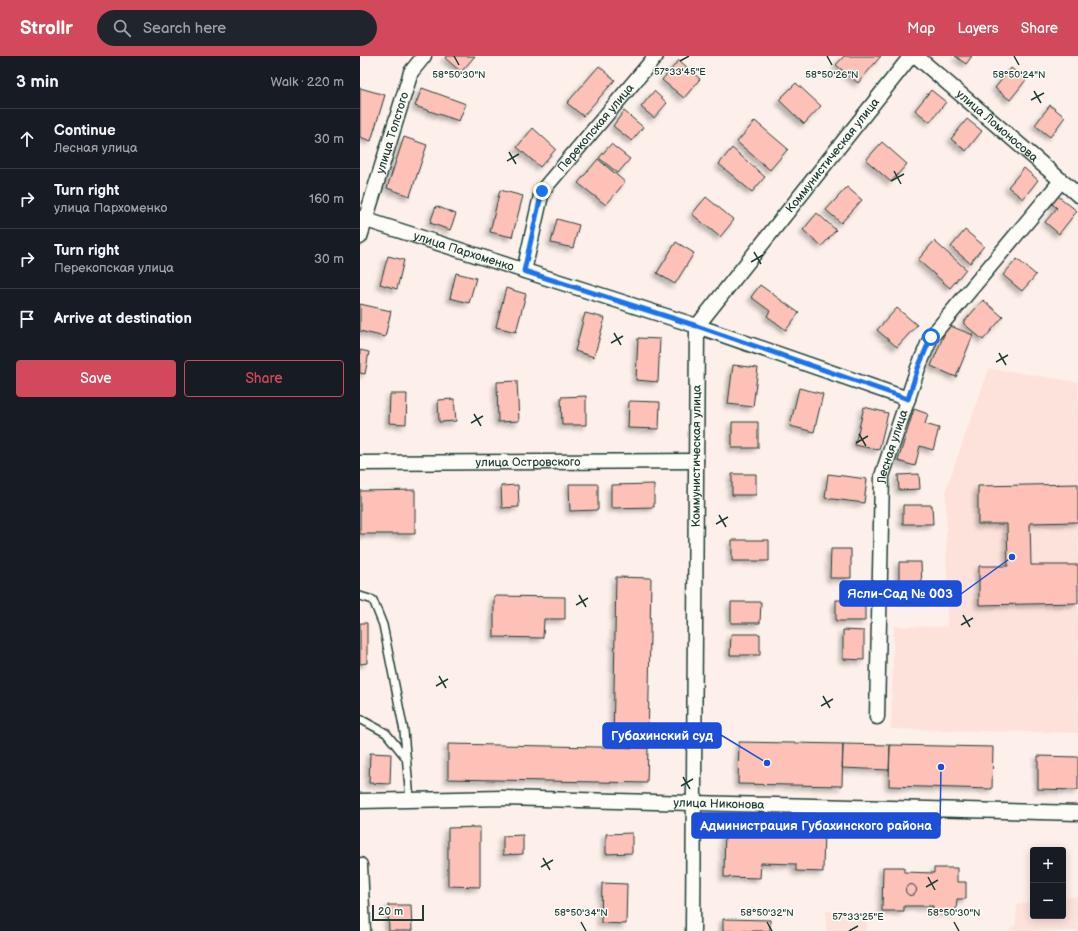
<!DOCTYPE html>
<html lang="en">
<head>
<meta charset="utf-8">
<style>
	body { margin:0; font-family:"Balsamiq Sans",sans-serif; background:#20242c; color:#f1f3f6 }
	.controls { position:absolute; right:12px; bottom:12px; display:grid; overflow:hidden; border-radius:4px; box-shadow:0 2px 10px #0003 }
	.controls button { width:36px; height:36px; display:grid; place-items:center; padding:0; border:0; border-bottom:1px solid #363941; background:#171b24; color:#f1f3f6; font:20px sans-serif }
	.scale { position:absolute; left:12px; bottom:10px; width:52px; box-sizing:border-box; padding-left:4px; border:2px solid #1f3d34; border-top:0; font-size:11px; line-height:14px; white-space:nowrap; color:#1f3d34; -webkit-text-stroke:3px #fdfcf7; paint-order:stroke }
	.stop { position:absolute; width:12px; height:12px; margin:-9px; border:3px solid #1a73e8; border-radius:50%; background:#fff }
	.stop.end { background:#1a73e8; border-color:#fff; box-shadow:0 1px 4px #0008 }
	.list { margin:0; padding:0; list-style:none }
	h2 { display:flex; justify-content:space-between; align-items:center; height:52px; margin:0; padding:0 16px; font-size:17px }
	h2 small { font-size:13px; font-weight:400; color:#9ea1a6 }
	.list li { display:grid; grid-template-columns:26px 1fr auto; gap:12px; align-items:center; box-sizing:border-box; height:60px; padding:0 16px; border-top:1px solid #363941 }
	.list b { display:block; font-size:15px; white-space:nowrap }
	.list p { margin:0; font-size:13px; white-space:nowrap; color:#9ea1a6 }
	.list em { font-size:13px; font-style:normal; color:#9ea1a6 }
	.actions { display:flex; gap:8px; padding:12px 16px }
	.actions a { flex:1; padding:9px 0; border:1px solid #d1495b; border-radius:4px; text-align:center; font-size:14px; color:#d1495b }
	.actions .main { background:#d1495b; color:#fff }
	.icon { flex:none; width:22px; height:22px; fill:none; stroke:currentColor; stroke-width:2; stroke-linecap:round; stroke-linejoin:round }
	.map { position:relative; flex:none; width:718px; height:875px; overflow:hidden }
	header { display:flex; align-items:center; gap:24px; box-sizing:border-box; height:56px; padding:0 20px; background:#d1495b; color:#fff }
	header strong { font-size:19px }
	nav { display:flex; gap:22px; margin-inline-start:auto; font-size:14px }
	.search { width:280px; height:36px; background:#20242c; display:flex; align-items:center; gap:10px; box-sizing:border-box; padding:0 14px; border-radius:22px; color:#9ea1a6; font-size:15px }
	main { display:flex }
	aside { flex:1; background:#171b24 }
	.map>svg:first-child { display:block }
</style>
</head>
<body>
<header>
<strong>Strollr</strong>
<div class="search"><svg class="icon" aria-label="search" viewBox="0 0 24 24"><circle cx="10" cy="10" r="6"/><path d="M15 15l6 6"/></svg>Search here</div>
<nav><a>Map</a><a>Layers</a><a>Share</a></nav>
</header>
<main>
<aside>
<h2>3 min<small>Walk · 220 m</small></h2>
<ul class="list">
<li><svg class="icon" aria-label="ahead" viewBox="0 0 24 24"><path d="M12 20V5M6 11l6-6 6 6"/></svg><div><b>Continue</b><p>Лесная улица</p></div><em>30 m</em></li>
<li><svg class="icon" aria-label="right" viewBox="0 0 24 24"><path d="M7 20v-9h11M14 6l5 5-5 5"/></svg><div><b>Turn right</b><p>улица Пархоменко</p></div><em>160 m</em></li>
<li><svg class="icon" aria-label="right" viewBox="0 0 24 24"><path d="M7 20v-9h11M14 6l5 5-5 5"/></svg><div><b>Turn right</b><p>Перекопская улица</p></div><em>30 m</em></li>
<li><svg class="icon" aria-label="arrive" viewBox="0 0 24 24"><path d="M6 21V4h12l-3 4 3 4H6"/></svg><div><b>Arrive at destination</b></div></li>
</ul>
<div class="actions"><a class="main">Save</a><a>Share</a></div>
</aside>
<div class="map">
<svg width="718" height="875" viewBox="0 0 718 875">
	<defs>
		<filter id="shadow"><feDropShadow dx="-3.5" dy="3.5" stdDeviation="2" flood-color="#0004"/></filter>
	</defs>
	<rect width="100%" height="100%" fill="#fdf0ea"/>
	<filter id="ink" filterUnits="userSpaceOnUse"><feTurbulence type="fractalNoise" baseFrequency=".025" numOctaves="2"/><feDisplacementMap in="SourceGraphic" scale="8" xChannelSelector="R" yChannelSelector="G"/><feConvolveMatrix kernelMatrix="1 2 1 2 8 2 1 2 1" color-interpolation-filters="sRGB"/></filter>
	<g filter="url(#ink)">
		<!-- built -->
		<path fill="#fde2db" d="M629 312 718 326V677L531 673 534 570 587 571 586 433Z
			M718 841V875H648L656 868 657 848 673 846V860H703V842Z
			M466 855 507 857V875H466Z"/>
		<!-- building -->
		<path fill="#fdc1b8" stroke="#1f3d34" filter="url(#shadow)" d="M86 0H115L101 16 85 2Z
			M484 0H521L498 27 476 9Z
			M595 0H612L606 8Z
			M319 4 340 23 324 42 302 24Z
			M239 10 255 24 223 60 207 47Z
			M651 12 666 24 650 44 635 32Z
			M436 27 461 50 444 68 419 44Z
			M0 32 25 39 11 85 0 81Z
			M62 32 106 48 99 65 55 50Z
			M571 34 586 46 570 66 555 54Z
			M294 35 307 47 294 62 281 51Z
			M690 49 705 61 690 81 675 69Z
			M264 55 283 71 272 85 253 70Z
			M607 63 622 75 606 95 591 83Z
			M395 65 428 93 410 114 377 86Z
			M173 72 196 93 180 111 157 91Z
			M44 81 67 89 50 140 27 132Z
			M522 86 547 108 531 126 506 104Z
			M251 88 270 103 258 117 239 102Z
			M372 92 405 121 392 136 359 108Z
			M238 103 265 126 246 149 218 127Z
			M664 112 678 124 663 143 648 131Z
			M487 131 502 144 481 167 466 154Z
			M140 134 163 140 152 181 130 176Z
			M698 140 717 155 699 178 685 166 697 152 692 148Z
			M346 141 374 164 360 181 332 158Z
			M76 150 96 158 90 174 70 167Z
			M457 157 476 174 462 190 443 174Z
			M197 163 219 169 213 192 191 187Z
			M605 174 624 190 610 207 591 191Z
			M574 185 606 213 590 232 558 204Z
			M316 186 334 197 315 228 297 217Z
			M28 200 44 204 37 233 20 228Z
			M657 203 676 219 662 235 643 219Z
			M96 217 116 222 109 247 90 242Z
			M400 229 439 257 426 274 407 260 410 255 391 241Z
			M146 232 166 238 156 276 136 271Z
			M623 244 643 261 623 284 603 267Z
			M0 248 31 255 25 281 0 275Z
			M537 252 557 269 537 291 517 274Z
			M225 257 245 262 234 301 215 295Z
			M588 269 613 279 596 321 571 310Z
			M278 282 300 283 298 326 276 324Z
			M0 294 9 296 5 318 0 317Z
			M373 309 398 312 393 351 368 348Z
			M157 325 159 365 138 366 137 326Z
			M439 332 463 338 454 376 430 370Z
			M30 338H47L46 368 29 367Z
			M226 340V369H202L201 341Z
			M94 343 96 365 79 366 78 344Z
			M269 345 300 346 299 373 268 372Z
			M504 351 528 357 519 394 495 389Z
			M554 353 568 358 565 368 579 372 573 394 560 390 555 410 538 405Z
			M372 366H398V392H372Z
			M372 418H396V439H372Z
			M468 418 507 423 504 447 465 442Z
			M559 418 560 433 539 434 538 419Z
			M209 428H238V454L210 455Z
			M294 428V451L251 452V429Z
			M718 428V466L670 467 671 509H718V547L619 549V510H648L647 468H618V430Z
			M158 429 159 451 142 452 141 430Z
			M55 434V478H0V435Z
			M543 449H572L573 468H543Z
			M372 484H409V505H372Z
			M471 493H491V522H470Z
			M539 506H561L562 533H539Z
			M256 521 291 522 288 692 253 691Z
			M134 540 205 541V563H184L183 582 134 581Z
			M476 544H505V565H476Z
			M371 546H401L400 567H371Z
			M0 567H7V607L0 608Z
			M483 574 504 575V604L483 603Z
			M371 578H400V599H370Z
			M379 686 483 688 482 730 378 728Z
			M88 688 288 692 287 727 88 723Z
			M483 688 530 689 529 714 482 712Z
			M530 689 633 691 632 733 529 730Z
			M10 697 31 698 30 728 9 727Z
			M678 700 718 701V734L678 733Z
			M365 766 464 769 463 816 436 815V808L401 807 400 822 364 821Z
			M120 771V831L88 830V772Z
			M272 777V797L246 798V778Z
			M163 779V798L143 799V780Z
			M523 811H544V816L574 817V812H597V826H606V843H597L596 856H573V850H544V855H522Z
			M242 827 267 828 266 868 241 867Z
			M545.5 834a5.5 5.5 0 1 1 11 0a5.5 5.5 0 1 1-11 0Z
			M28 849H51L52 875H29Z
			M363 863 410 864V875H363Z"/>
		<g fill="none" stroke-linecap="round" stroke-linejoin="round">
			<!-- lane casing -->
			<g stroke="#1f3d34" stroke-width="10">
				<path id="lane" d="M0 540 13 544 23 569 44 675 50 744
					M0 663 26 677 47 703"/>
			</g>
			<!-- street casing -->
			<g stroke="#1f3d34" stroke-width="17">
				<g id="street">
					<path id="s1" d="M556 0 718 139"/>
					<path id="s2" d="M0 162 337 270 548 343"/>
					<path id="s3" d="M0 181 51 16 64 0"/>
					<path id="s4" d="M164 215 182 135 296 0"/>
					<path id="s5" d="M0 407 336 405"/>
					<path id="s6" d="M517 661 522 420 558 312 571 281 701 125"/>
					<path id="s7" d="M0 745 143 742 718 757"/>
					<path d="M0 809 3 875"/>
					<path id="s8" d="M333 875 337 270 551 0"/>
				</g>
			</g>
			<!-- lane -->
			<use href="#lane" stroke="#fdfcf7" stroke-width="7"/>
			<!-- street -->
			<use href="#street" stroke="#fdfcf7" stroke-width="14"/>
		</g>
	</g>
	<g fill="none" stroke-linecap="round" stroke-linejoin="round" filter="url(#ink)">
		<!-- route -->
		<path stroke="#1a73e8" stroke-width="5" d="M182 135 164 215 337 270 548 343 558 312 571 281"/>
	</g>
	<!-- ticks -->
	<path fill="none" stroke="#1f3d34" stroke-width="1.5" d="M94 0 99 9M467 0 472 9M654 0 659 9M320 5 329 0M674 35 681 47M671 44 684 37M149 96 156 108M147 105 159 98M534 115 541 128M531 125 544 118M394 196 401 208M391 206 403 199M254 277 261 289M251 287 263 280M639 297 646 309M636 306 648 299M114 358 121 370M111 367 123 360M499 378 506 390M496 387 508 380M359 459 366 471M356 468 368 461M219 539 226 551M216 549 228 542M603 559 610 571M601 569 613 562M79 620 86 632M76 630 88 623M463 640 470 652M461 650 473 643M323 721 330 733M321 730 333 723M183 802 190 814M181 811 193 804M568 821 575 834M566 831 578 824M221 866 226 875M407 866 412 875M594 866 599 875M489 875 498 870"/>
	<g text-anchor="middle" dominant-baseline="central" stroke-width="3" stroke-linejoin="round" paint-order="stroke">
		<!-- street labels -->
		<g font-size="12" fill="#1f3d34" stroke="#fdfcf7">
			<text stroke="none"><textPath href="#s1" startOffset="107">улица Ломоносова</textPath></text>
			<text stroke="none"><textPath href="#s4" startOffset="165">Перекопская улица</textPath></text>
			<text stroke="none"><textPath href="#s3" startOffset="109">улица Толстого</textPath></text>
			<text stroke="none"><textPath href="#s8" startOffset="823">Коммунистическая улица</textPath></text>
			<text stroke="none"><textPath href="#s2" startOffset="109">улица Пархоменко</textPath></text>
			<text stroke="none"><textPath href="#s6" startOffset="272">Лесная улица</textPath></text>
			<text stroke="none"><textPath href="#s8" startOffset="475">Коммунистическая улица</textPath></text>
			<text stroke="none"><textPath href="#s5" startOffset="168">улица Островского</textPath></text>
			<text stroke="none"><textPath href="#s7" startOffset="359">улица Никонова</textPath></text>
		</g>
	</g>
	<g font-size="10" text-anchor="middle" fill="#1f3d34" stroke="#fdfcf7" stroke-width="3" stroke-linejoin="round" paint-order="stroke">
		<text x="320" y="19">57°33'45"E</text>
		<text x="659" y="22">58°50'24"N</text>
		<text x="99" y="22">58°50'30"N</text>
		<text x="472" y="22">58°50'26"N</text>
		<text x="221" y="860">58°50'34"N</text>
		<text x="407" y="860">58°50'32"N</text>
		<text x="594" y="860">58°50'30"N</text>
		<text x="498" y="864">57°33'25"E</text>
	</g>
	<!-- callouts -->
	<path fill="none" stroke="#1d4ed8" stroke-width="1.5" d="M652 501L601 538M407 707L361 679M581 711L580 769"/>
	<g fill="#1d4ed8" stroke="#fdfcf7" stroke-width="1.5">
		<circle cx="652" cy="501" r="4"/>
		<circle cx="407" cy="707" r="4"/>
		<circle cx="581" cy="711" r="4"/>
	</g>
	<g fill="#1d4ed8" stroke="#1d4ed8" stroke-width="1.5">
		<rect x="480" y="525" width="121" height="25" rx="4"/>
		<rect x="243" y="667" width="118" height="25" rx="4"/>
		<rect x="332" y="757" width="248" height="25" rx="4"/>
	</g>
	<g font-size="13" text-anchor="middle" font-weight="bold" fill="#fff">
		<text x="540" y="542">Ясли-Сад № 003</text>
		<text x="302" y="684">Губахинский суд</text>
		<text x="456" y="774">Администрация Губахинского района</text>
	</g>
</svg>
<div class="controls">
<button>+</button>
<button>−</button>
</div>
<div class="scale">20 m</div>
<div class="stop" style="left:571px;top:281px"></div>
<div class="stop end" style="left:182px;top:135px"></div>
</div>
</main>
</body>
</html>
